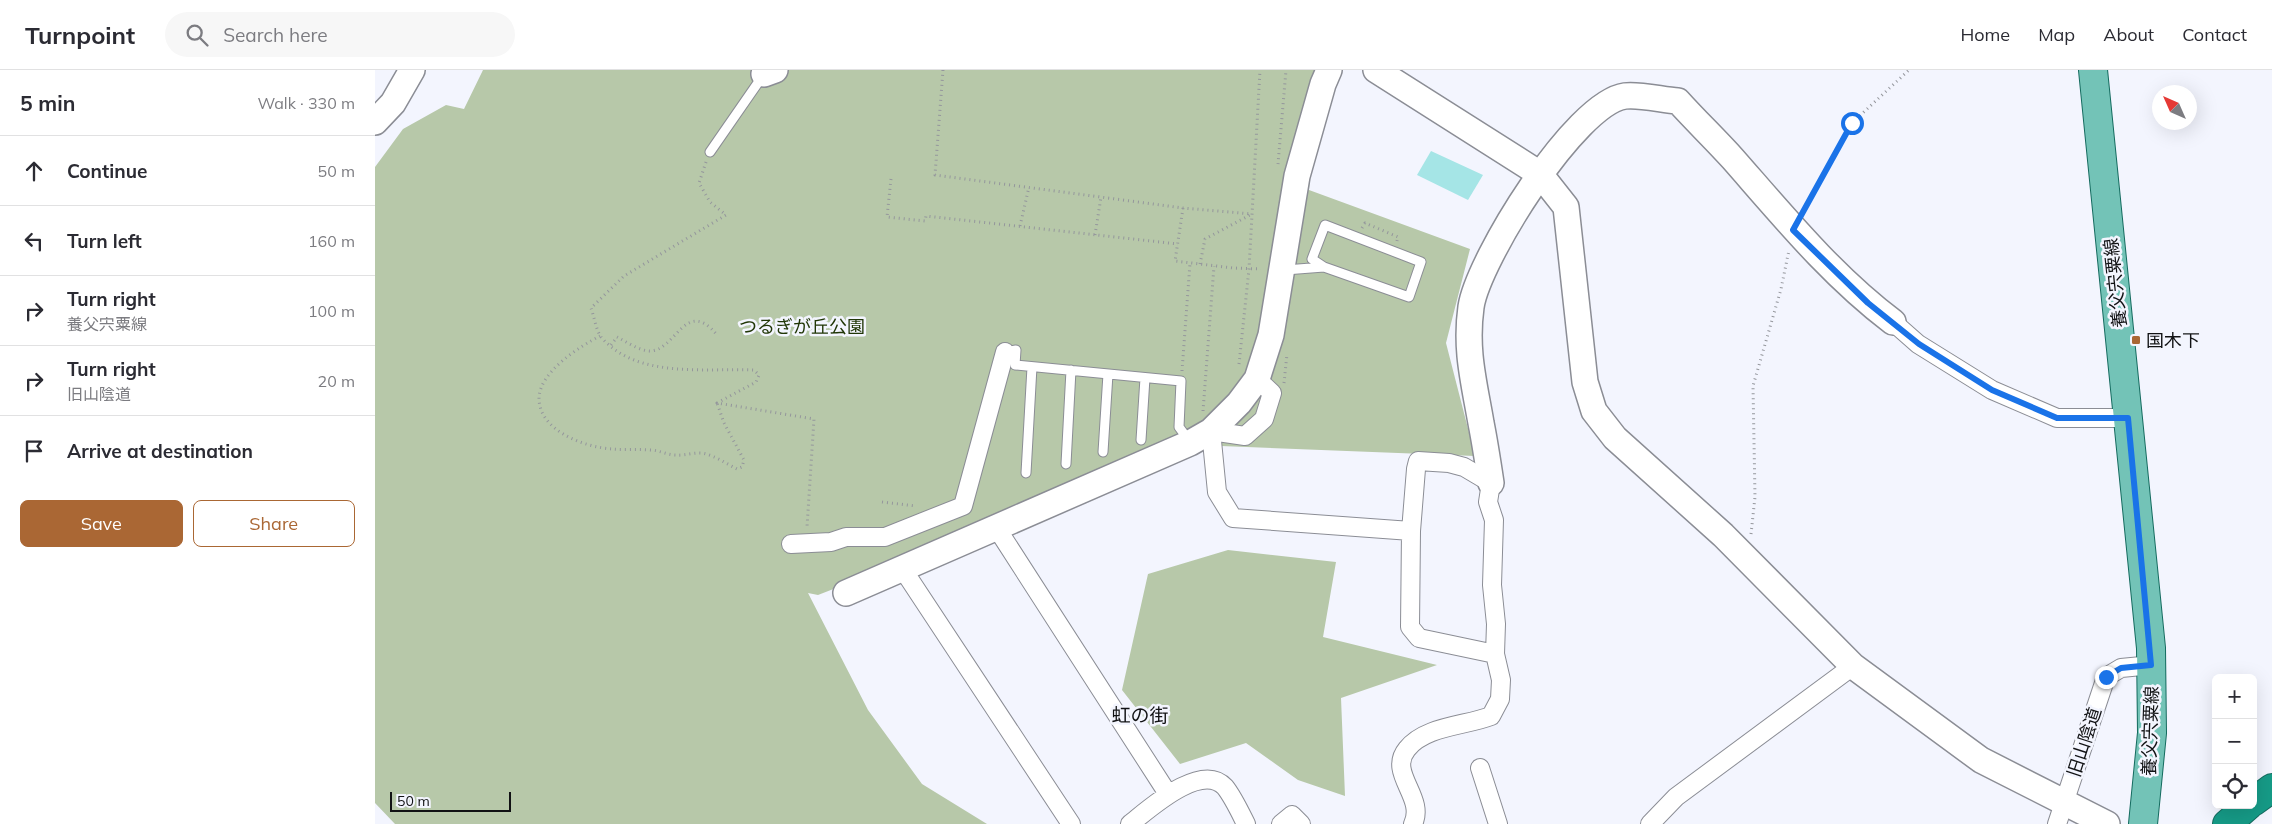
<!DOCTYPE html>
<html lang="en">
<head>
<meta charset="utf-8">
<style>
	body { margin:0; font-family:Mulish,"Noto Sans JP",sans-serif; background:#f7f7f7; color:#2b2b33 }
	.controls { position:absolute; right:15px; bottom:15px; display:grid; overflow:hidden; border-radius:8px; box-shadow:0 5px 20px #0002 }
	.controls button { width:45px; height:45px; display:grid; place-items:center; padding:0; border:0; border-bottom:1px solid #e1e1e2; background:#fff; color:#2b2b33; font:25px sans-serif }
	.compass { position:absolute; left:1777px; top:15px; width:45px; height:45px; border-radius:50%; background:#fff; box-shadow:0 5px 20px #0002; rotate:315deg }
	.scale { position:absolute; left:15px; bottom:12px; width:121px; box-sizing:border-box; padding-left:5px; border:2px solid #111214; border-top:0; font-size:14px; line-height:18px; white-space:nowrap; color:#111214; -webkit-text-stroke:4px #f3f5fe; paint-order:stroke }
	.stop { position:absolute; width:15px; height:15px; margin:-11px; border:4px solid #1a73e8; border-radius:50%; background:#fff }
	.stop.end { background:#1a73e8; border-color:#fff; box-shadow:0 1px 5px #0008 }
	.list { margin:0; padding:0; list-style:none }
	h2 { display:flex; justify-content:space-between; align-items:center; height:65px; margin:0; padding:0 20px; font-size:21px }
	h2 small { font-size:16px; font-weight:400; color:#7c7c81 }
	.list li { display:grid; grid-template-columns:32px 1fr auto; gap:15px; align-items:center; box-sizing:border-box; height:70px; padding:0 20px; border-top:1px solid #e1e1e2 }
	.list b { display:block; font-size:19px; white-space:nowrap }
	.list p { margin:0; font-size:16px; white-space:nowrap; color:#7c7c81 }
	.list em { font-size:16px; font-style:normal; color:#7c7c81 }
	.actions { display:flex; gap:10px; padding:15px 20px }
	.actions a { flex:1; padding:11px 0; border:1px solid #aa6734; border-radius:8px; text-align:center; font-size:18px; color:#aa6734 }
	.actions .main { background:#aa6734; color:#fff }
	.icon { flex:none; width:28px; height:28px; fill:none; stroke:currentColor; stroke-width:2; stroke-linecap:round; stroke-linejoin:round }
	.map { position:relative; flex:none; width:1897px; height:754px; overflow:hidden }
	header { display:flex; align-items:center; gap:30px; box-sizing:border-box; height:70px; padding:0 25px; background:#fff; border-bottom:1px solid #e1e1e2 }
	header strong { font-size:24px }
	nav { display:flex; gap:28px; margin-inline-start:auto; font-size:18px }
	.search { width:350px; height:45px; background:#f7f7f7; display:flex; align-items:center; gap:12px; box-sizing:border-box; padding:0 18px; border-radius:28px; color:#7c7c81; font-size:19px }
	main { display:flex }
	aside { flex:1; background:#fff }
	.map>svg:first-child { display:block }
</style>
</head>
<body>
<header>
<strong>Turnpoint</strong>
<div class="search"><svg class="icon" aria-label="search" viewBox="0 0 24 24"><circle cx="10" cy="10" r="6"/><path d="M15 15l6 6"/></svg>Search here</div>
<nav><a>Home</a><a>Map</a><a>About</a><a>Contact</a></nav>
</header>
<main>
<aside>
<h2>5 min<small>Walk · 330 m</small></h2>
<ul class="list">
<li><svg class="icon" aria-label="ahead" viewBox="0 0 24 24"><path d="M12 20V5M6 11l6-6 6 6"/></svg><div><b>Continue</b></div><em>50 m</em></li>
<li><svg class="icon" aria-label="left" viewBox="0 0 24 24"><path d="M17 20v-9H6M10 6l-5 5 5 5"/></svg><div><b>Turn left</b></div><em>160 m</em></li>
<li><svg class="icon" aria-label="right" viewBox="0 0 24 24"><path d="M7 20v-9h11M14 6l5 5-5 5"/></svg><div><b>Turn right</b><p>養父宍粟線</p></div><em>100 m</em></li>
<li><svg class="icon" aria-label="right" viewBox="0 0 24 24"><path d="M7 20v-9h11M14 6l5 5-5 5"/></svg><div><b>Turn right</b><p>旧山陰道</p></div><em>20 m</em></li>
<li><svg class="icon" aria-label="arrive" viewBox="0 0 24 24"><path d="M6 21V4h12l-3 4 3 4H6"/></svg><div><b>Arrive at destination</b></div></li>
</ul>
<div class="actions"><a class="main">Save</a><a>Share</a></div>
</aside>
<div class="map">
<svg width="1897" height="754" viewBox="0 0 1897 754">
	<rect width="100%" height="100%" fill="#f3f5fe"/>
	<!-- green -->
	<path fill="#b7c8a9" d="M108 0H944L934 120 1095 179 1071 273 1100 386 846 376 813 381 443 525 433 523 493 640 547 714 612 754H20L0 733V97L28 59 71 35 89 39Z
		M853 480 961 492 948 567 1062 595 966 628 970 726 923 710 871 673 805 694 747 620 773 504Z"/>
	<!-- water -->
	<path fill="#a5e5e6" d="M1056 81 1108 105 1093 130 1042 105Z"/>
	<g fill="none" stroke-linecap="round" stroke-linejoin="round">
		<!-- lane casing -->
		<g stroke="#8b8d95" stroke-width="11">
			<path id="lane" d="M335 82 389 4
				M910 200 949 197 1034 227 1046 192 950 155 937 189 949 197
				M630 282 641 280 640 295 806 311 804 357 815 372
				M766 370 770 308
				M728 382 733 304
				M691 394 696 300
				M651 403 657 297"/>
		</g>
		<!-- street casing -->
		<g stroke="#8b8d95" stroke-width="20">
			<path id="street" d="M1518 252 1543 274 1617 320 1682 348H1753
				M882 309 897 323 889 349 870 366 836 361 842 422 858 448 1036 461
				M621 457 793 724
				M416 474 456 472 471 467H510L588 436 630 282
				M527 498 696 754
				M1105 698 1123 754
				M755 754C773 740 826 691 850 717 858 727 865 742 871 754
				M906 754 917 745 926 754
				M1038 754C1051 727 1012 703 1032 679 1050 656 1090 656 1116 646L1125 629 1126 610 1120 584 1121 554 1117 515 1119 450 1113 432 1116 413 1089 397 1074 393 1043 391 1041 399 1036 461 1035 557 1044 568 1120 584
				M1275 754 1301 727 1478 596
				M1682 754 1731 607 1746 598 1777 595"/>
		</g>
		<!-- secondary casing -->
		<g stroke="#8b8d95" stroke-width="28">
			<path id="secondary" d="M1001 0 1165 104 1191 137 1210 312 1219 341 1240 368 1348 465 1478 596 1606 690 1732 754
				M389 4 400 0
				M0 52 18 33 37 0
				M1116 413C1113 393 1110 373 1106 353 1099 312 1090 280 1096 237 1103 190 1200 33 1250 26 1264 24 1288 30 1303 31 1321 51 1340 69 1358 89 1408 146 1457 206 1518 252
				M471 523 815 373 836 361 864 333 882 309 896 265 922 106 948 14 954 0"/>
		</g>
		<!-- primary casing -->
		<g stroke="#146b5f" stroke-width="30">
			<path id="primary" d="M1718 0 1776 578 1777 663 1768 754"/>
		</g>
		<!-- highway casing -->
		<g stroke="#146b5f" stroke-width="30">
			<path id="highway" d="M1878 732 1897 718
				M1852 754 1874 735"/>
		</g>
		<!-- path -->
		<path stroke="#94969c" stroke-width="3" stroke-dasharray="1 4" stroke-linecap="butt" d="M568 0 560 105 808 138 877 144
			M331 92 324 113 335 132 351 145 249 206 216 238C219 246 221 260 226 267 262 309 329 298 379 300L384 305 381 312 342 333 439 349 432 457
			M903 94 911 0
			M516 109 512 147 550 151 551 146 803 174
			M808 138 800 191 858 198 886 199
			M1429 140 1477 53 1534 0
			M645 156 654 117
			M987 158 990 153 1023 167 1022 171
			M720 165 726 127
			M825 194 830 169 877 144
			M225 266C204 277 164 302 164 329 165 361 209 377 237 379 249 380 262 379 275 380 284 380 292 385 301 385 310 386 322 381 331 384 342 387 352 394 362 399L367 397 369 390 349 353 342 333
			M236 275 242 267C252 272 263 280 274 281 301 282 310 226 342 265
			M864 294 874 199 885 0
			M807 301 815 193
			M909 313 912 284
			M828 341 839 196
			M507 432 541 436
			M1376 464 1380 427 1378 316 1406 219 1414 180"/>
		<!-- lane -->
		<use href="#lane" stroke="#fff" stroke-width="9"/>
		<!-- street -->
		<use href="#street" stroke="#fff" stroke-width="18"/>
		<!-- secondary -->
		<use href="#secondary" stroke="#fff" stroke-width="25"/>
		<!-- primary -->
		<use href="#primary" stroke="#73c3b7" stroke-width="28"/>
		<!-- highway -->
		<use href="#highway" stroke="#169b87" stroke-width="28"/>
	</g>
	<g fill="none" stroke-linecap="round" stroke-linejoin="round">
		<!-- route -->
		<path stroke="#1a73e8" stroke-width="6" d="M1477 53 1418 160 1493 233 1544 274 1617 320 1682 348H1753L1776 595 1746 598 1731 607"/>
	</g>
	<!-- markers -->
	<rect fill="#aa6734" stroke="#f3f5fe" stroke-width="2" x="1756" y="265" width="10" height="10" rx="2.5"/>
	<g text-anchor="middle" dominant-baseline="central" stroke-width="5" stroke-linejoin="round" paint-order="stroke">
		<!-- street labels -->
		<g font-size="18" fill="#111214" stroke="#f3f5fe">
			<text transform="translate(1740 213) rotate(-96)">養父宍粟線</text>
			<text transform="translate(1775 661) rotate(-88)">養父宍粟線</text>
			<text transform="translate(1709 672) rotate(-72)">旧山陰道</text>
		</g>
		<!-- park labels -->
		<g font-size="18" fill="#203606" stroke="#f3f5fe">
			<text x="427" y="256">つるぎが丘公園</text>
		</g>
		<!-- poi labels -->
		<g font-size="18" fill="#111214" stroke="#f3f5fe" text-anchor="start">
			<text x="1771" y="270">国木下</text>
		</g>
		<!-- neighbourhood labels -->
		<g font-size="19" fill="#111214" stroke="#f3f5fe">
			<text x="765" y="645">虹の街</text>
		</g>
	</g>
</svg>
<div class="controls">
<button>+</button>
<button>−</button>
<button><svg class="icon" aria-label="locate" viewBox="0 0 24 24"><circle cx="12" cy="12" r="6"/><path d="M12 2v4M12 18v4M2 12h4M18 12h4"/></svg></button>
</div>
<svg class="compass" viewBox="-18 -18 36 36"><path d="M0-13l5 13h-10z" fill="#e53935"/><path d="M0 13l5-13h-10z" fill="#7c7c81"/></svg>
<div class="scale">50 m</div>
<div class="stop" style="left:1477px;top:53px"></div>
<div class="stop end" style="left:1731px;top:607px"></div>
</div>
</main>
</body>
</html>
